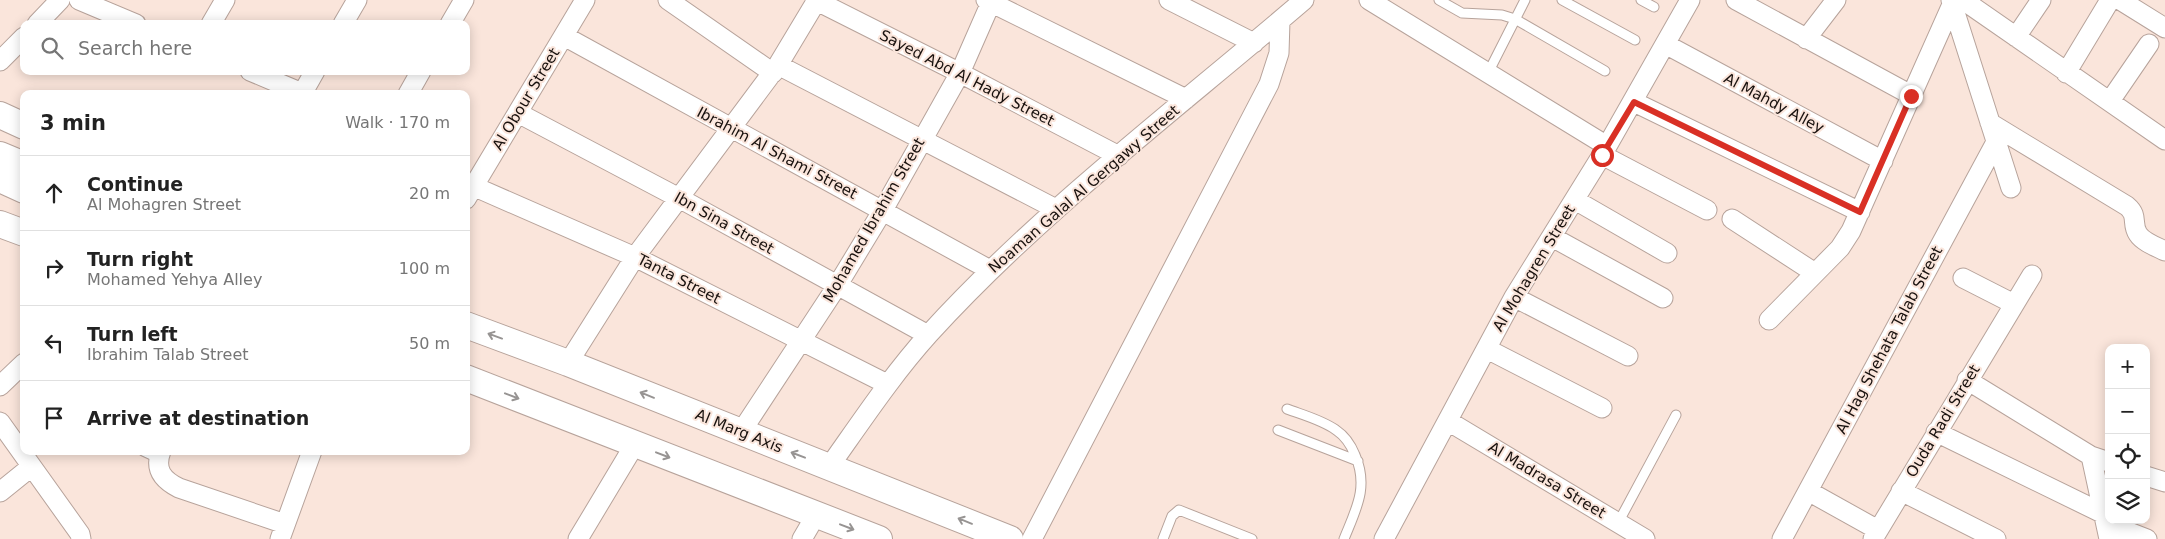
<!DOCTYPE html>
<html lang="en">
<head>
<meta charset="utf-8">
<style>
	body { margin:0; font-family:"DejaVu Sans",sans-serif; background:#f6f6f6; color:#222 }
	.controls { position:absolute; right:15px; bottom:15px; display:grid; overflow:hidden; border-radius:10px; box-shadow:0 2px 12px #0003 }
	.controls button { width:45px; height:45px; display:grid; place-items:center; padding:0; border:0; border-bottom:1px solid #e0e0e0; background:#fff; color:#222; font:25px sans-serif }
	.stop { position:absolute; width:15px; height:15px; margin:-11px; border:4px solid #d93025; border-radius:50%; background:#fff }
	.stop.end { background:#d93025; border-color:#fff; box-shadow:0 1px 5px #0008 }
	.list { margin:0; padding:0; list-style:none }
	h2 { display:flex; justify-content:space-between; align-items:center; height:65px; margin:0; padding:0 20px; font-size:21px }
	h2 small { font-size:16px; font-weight:400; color:#767676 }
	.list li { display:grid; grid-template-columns:32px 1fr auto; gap:15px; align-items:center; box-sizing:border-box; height:75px; padding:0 20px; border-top:1px solid #e0e0e0 }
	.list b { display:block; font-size:19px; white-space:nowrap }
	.list p { margin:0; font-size:16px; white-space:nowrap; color:#767676 }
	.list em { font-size:16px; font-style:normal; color:#767676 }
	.icon { flex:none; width:28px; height:28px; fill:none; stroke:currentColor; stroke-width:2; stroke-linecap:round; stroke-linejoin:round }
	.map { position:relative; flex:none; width:2165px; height:539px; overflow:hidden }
	.search { position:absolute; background:#fff; box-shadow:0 2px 12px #0003; left:20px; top:20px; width:450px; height:55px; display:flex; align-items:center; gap:12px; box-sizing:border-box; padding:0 18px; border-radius:10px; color:#767676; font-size:19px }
	.panel { position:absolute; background:#fff; box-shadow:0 2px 12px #0003; left:20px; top:90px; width:450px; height:365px; border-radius:10px }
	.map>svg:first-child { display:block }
</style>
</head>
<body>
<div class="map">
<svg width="2165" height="539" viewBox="0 0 2165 539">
	<rect width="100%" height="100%" fill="#fae5db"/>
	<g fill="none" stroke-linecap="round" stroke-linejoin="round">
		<!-- service casing -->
		<g stroke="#b7a39b" stroke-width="11">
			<path id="service" d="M1439 0 1462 13 1502 15 1515 19 1605 71
				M1562 0 1635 40
				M1641 0 1654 7
				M1488 73 1525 0
				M1287 409C1303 415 1322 420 1336 430 1345 436 1351 445 1355 455 1369 487 1356 509 1344 539
				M1278 430 1358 461
				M143 451 158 458
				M1618 523 1676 415
				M1163 539 1172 516 1179 510 1252 539"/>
		</g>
		<!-- minor casing -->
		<g stroke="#b7a39b" stroke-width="21">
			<path id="minor" d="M79 0 136 24
				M668 0 773 73
				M815 0 960 73 1119 156
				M986 0 1186 99
				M1169 0 1254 43
				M1369 0 1607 146
				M1736 0 1911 95
				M1951 0 2011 188
				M1963 0 2165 140
				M2120 0 2165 28
				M37 24 60 0
				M211 24 225 0
				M343 24 357 0
				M450 24 464 0
				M564 36 990 270
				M2016 37 2041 0
				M1806 39 1836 0
				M1665 44 1883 161
				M0 61 24 37
				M778 65 1056 209
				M250 71 302 93
				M2066 73 2110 0
				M302 94 315 71
				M408 94 421 71
				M2110 101 2149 44
				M1634 102 1860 212
				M518 113 679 198 928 335
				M1990 123 2127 206C2139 216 2131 224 2138 234 2143 242 2157 247 2165 251
				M1602 155 1707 210
				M466 183 635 257 887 384
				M466 199 585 0
				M1575 200 1667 253
				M1732 219 1815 273
				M1552 237 1663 298
				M1963 278 2014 304
				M1514 297 1628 356
				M1769 320 1840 248 1851 231 1954 0
				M1487 349 1602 408
				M568 363 635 257 778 65 817 0
				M1967 380 2091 456 2109 462
				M0 386 24 363
				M1448 421 1645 539
				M0 422 80 534 81 539
				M741 432 837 286 883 210 960 73 992 0
				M1936 432 2104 514
				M161 451C154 470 163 480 179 488L285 524
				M2091 456 2109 539
				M829 467C861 422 892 375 929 334 1042 210 1177 109 1304 0
				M2146 476 2165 482
				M1808 491 1878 530
				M1901 491 1996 539
				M0 492 31 467
				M2106 523 2147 539
				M280 539 312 451
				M578 539 635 444
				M802 539 816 515
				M1032 539 1269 84 1279 53 1280 21
				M1384 539 1514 297 1602 155 1690 0
				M1782 539 1996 142
				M1873 539 2032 275"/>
		</g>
		<!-- secondary casing -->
		<g stroke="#b7a39b" stroke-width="28">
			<path id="secondary" d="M0 115 24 126
				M0 155 24 165
				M0 179 24 190
				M0 224 24 233
				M466 325 568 363 1010 539
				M466 378 879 539"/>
		</g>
		<!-- service -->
		<use href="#service" stroke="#fff" stroke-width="9"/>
		<!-- minor -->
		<use href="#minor" stroke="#fff" stroke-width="19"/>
		<!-- secondary -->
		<use href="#secondary" stroke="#fff" stroke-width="26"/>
	</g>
	<!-- one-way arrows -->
	<defs><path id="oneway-shaft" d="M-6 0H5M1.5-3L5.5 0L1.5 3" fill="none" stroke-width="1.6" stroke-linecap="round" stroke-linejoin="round" transform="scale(1.25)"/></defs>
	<g stroke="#979493">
		<use href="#oneway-shaft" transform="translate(495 336) rotate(-160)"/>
		<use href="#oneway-shaft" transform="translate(647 395) rotate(-158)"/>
		<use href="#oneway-shaft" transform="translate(512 396) rotate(21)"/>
		<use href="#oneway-shaft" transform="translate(663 455) rotate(21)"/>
		<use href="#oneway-shaft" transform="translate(798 455) rotate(-159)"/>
		<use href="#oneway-shaft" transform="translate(965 521) rotate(-158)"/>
		<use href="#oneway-shaft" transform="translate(847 527) rotate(21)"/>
	</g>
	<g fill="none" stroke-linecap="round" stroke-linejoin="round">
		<!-- route -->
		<path stroke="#d93025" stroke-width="6" d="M1602 155 1634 102 1860 212 1911 96"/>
	</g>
	<g text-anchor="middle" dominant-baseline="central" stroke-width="4" stroke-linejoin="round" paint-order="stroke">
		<!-- street labels -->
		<g font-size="15" fill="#18110e" stroke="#fae5db">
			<text transform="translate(967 78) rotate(27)">Sayed Abd Al Hady Street</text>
			<text transform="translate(526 99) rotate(-59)">Al Obour Street</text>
			<text transform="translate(1774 103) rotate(28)">Al Mahdy Alley</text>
			<text transform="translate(777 153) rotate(28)">Ibrahim Al Shami Street</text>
			<text transform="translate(1084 189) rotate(-41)">Noaman Galal Al Gergawy Street</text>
			<text transform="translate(874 220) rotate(-60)">Mohamed Ibrahim Street</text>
			<text transform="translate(724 223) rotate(29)">Ibn Sina Street</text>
			<text transform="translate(1534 268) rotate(-59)">Al Mohagren Street</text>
			<text transform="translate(679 279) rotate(27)">Tanta Street</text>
			<text transform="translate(1889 340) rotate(-62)">Al Hag Shehata Talab Street</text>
			<text transform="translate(1943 421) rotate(-59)">Ouda Radi Street</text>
			<text transform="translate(739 431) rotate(22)">Al Marg Axis</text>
			<text transform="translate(1547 480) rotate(31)">Al Madrasa Street</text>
		</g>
	</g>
</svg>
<div class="controls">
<button>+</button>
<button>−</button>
<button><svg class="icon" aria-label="locate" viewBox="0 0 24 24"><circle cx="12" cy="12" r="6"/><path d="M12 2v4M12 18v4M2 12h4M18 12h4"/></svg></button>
<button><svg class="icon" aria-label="layers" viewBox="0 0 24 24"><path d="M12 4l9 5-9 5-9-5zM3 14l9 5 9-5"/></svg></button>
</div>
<div class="stop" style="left:1602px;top:155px"></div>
<div class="stop end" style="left:1911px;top:96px"></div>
<div class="search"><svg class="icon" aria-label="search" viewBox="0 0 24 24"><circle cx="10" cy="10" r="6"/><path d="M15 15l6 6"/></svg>Search here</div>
<section class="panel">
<h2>3 min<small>Walk · 170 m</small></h2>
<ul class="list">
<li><svg class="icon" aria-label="ahead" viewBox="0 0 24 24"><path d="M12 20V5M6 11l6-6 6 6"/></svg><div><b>Continue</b><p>Al Mohagren Street</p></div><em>20 m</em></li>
<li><svg class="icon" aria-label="right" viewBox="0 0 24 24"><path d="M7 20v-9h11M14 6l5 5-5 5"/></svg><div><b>Turn right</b><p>Mohamed Yehya Alley</p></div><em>100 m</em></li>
<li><svg class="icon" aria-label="left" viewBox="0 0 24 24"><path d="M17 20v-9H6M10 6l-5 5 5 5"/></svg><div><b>Turn left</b><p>Ibrahim Talab Street</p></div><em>50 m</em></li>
<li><svg class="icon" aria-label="arrive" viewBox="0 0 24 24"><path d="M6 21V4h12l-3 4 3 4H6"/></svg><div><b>Arrive at destination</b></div></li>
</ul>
</section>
</div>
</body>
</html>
